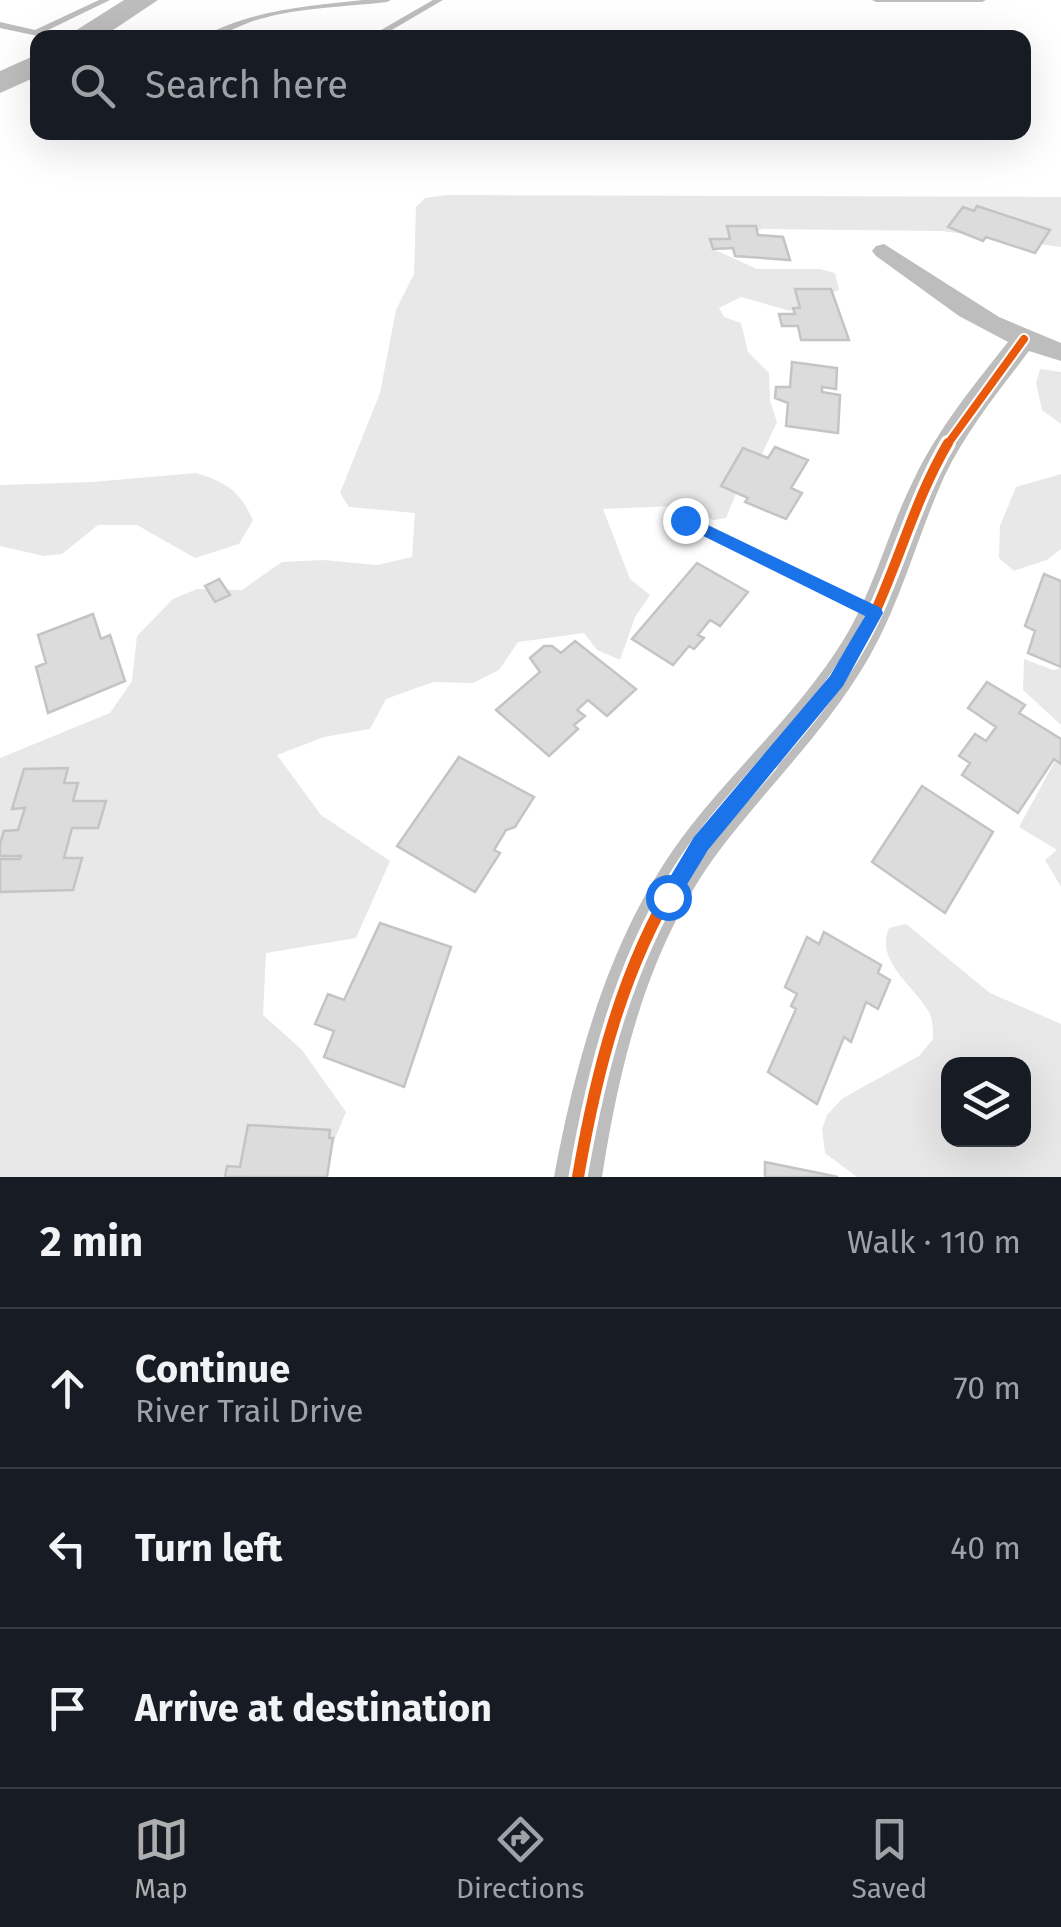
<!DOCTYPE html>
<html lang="en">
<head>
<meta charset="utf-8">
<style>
	body { margin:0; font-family:"Fira Sans",sans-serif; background:#242831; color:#f1f3f6 }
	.controls { position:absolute; right:30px; bottom:30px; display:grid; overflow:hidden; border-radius:20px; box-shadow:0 10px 40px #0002 }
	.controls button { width:90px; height:90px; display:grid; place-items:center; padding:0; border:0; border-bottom:2px solid #363941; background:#171b24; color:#f1f3f6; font:50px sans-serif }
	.stop { position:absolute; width:30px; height:30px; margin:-22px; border:8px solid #1a73e8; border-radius:50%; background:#fff }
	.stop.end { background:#1a73e8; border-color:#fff; box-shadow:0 2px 10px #0008 }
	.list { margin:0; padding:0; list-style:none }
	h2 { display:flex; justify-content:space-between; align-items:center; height:130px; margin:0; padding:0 40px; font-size:42px }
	h2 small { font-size:32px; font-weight:400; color:#9ea1a6 }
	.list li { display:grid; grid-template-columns:65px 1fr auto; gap:30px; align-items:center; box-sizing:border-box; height:160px; padding:0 40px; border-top:2px solid #363941 }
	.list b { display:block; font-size:38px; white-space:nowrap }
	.list p { margin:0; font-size:32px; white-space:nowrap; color:#9ea1a6 }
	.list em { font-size:32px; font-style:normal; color:#9ea1a6 }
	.icon { flex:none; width:55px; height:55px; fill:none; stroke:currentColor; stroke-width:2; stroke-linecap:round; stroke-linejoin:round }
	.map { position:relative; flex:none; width:1061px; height:1177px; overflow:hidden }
	.search { position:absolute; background:#171b24; box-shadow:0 10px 40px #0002; left:30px; right:30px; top:30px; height:110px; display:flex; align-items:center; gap:25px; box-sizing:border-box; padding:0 35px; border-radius:20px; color:#9ea1a6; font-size:38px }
	.sheet { height:610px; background:#171b24 }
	nav { display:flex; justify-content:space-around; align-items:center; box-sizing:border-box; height:140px; border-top:2px solid #363941; background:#171b24; font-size:28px; color:#9ea1a6 }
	nav a { display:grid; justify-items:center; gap:5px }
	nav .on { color:#adaeaf }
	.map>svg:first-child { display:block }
</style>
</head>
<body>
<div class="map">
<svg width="1061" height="1177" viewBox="0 0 1061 1177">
	<rect width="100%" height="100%" fill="#fff"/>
	<!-- green -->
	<path fill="#e8e8e8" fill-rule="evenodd" d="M446 195 1061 197V247L942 231 763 229 730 239H711L713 249 757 269H820L835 273 839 290 790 311 741 297 719 308 724 317 741 323 748 352 769 373 770 401 777 422 752 475 740 484 726 518 714 520 673 506 603 509 630 579 650 595 635 617 620 660 597 650 584 633 518 642 499 670 473 683 433 682 386 699 370 729 324 737 277 755 321 815 390 861 356 938 266 953 263 1015 302 1050 346 1112 319 1177H0V758L110 713 132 681 137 636 173 599 197 589 242 590 282 562 323 560 377 565 412 557 415 513 349 507 340 493 380 393 396 310 414 274 416 207 425 198Z
		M1040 369 1061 372V424L1042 410 1036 383Z
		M196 473C227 482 240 492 253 520L239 544 195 558 137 525H98L62 554 44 556 0 546V485L92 482Z
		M1061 474V549L1047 560 1014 571 999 558 1000 526 1016 487Z
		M1024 659 1053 670 1061 668V725L1023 690Z
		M1061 750V887L1045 860 1057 850 1019 827Z
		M906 924 990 993 1061 1024V1177H857L825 1153 822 1129 827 1115 843 1098 919 1056 933 1039C933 1031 933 1022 930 1014 916 987 874 962 889 928ZM948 1064H1024V1140H948Z"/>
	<!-- building -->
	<path fill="#dcdcdc" stroke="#c4c4c4" stroke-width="2.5" d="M977 206 1050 230 1035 253 986 237 983 241 948 227 963 207 974 211Z
		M727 226H756L758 235 783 237 790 260 735 256 733 248 713 249 710 239H730Z
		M795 289H831L849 340H801L798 326H782L779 314H795L793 308H800Z
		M792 362 837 368 836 389 822 387V392L840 395 838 433 786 426 788 403 775 398 776 387H790Z
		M775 447 808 460 791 488 802 493 786 519 745 502 748 498 721 486 743 448 768 458Z
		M697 563 748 592 720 626 710 620 698 635 704 638 694 649 689 646 673 665 632 639Z
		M1044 574 1061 581V667L1028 653 1035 631 1025 626Z
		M219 579 230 595 215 602 205 586Z
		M93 614 101 639 110 635 125 681 48 713 36 667 46 663 38 635Z
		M575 641 636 689 607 716 588 700 577 710 585 716 574 725 578 729 549 756 496 710 540 672 530 658 544 646H552L561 653Z
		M987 682 1025 705 1019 713 1061 739V764L1054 759 1018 813 962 775 970 763 959 756 975 734 986 741 996 727 968 708Z
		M459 757 534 797 515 827 506 830 494 850 500 853 475 892 397 846Z
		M68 768 64 783H78L73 801H106L98 828H72L64 858H82L73 890 0 892V859H20L21 856H0V844L4 831 18 830 25 808 12 809 24 769Z
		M922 786 993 832 945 913 872 862Z
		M380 923 451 947 404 1087 324 1057 334 1031 315 1024 328 994 344 1000Z
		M824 932 881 965 878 973 890 980 878 1009 866 1002 851 1042 844 1037 817 1104 768 1072 796 1009 791 1006 797 994 785 987 807 937 819 944Z
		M248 1125 330 1130 329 1138H333L327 1177H225L227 1166 240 1167Z
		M765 1162 838 1177H765Z"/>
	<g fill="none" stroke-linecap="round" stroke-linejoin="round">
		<!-- path -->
		<path stroke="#b8b8b8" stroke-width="6" stroke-dasharray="2.5 5" stroke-linecap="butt" d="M685 520 850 601"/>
		<!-- lane -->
		<path fill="#bdbdbd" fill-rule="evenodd" d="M99 0H110L44 32 65 38H47L0 28V22L35 30Z
			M363 0H391L387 2C345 7 301 7 260 19 240 24 222 38 200 38 251 10 306 6 363 0Z
			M433 0H443L378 38H367Z
			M872 0H986L982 2H876Z"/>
		<!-- street -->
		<path fill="#bdbdbd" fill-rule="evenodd" d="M884 244 999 317 1061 343V361L1029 351C999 391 966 431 944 477 917 537 901 602 868 659 827 730 768 786 719 851 648 946 620 1062 602 1177H554C577 1054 612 927 690 827 740 763 801 709 844 639 874 590 888 531 914 479 938 429 973 386 1008 342L959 316 876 256 872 251 876 246Z"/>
		<!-- primary -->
		<path fill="#bdbdbd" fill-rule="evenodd" d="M124 0H158L101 38H64Z
			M38 54V76L0 93V71Z"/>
		<!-- cycleway-far2 casing -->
		<g stroke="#fff" stroke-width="12">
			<path id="cycleway-far2" d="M947 445 1024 339"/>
		</g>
		<!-- cycleway-far1 casing -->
		<g stroke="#fff" stroke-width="16">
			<path id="cycleway-far1" d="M767 766C806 721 845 675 871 621 899 562 915 499 948 443"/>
		</g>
		<!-- cycleway casing -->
		<g stroke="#fff" stroke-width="19">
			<path id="cycleway" d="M578 1177C596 1073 622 969 678 878 703 836 737 800 769 763"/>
		</g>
		<!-- cycleway-far2 -->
		<use href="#cycleway-far2" stroke="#e8590c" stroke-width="8"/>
		<!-- cycleway-far1 -->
		<use href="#cycleway-far1" stroke="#e8590c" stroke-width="10"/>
		<!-- cycleway -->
		<use href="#cycleway" stroke="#e8590c" stroke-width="12"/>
	</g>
	<!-- route -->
	<path fill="#1a73e8" d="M685 514 881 608 883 613 843 686 708 850 675 904 668 907 658 897 694 837 830 676 865 616 679 524V516Z"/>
</svg>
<div class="controls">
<button><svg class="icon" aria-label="layers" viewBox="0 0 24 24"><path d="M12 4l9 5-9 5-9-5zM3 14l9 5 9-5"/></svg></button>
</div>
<div class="stop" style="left:668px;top:897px"></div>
<div class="stop end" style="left:685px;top:520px"></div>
<div class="search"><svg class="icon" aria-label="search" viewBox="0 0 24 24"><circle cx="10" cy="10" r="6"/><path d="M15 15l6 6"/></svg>Search here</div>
</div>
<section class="sheet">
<h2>2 min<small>Walk · 110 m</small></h2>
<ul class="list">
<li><svg class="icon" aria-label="ahead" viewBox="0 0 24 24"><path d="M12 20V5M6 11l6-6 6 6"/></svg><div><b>Continue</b><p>River Trail Drive</p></div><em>70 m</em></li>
<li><svg class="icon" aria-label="left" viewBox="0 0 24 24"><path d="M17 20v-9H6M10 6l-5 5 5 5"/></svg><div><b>Turn left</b></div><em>40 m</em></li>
<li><svg class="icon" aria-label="arrive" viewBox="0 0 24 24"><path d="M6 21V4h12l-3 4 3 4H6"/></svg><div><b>Arrive at destination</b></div></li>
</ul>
</section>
<nav>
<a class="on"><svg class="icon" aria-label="map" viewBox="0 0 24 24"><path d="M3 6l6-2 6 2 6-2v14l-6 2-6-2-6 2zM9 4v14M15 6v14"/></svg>Map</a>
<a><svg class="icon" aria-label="directions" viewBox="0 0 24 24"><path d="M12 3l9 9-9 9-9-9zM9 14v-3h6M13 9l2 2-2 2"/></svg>Directions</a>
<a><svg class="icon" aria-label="saved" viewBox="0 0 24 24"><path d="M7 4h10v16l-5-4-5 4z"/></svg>Saved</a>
</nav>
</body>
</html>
